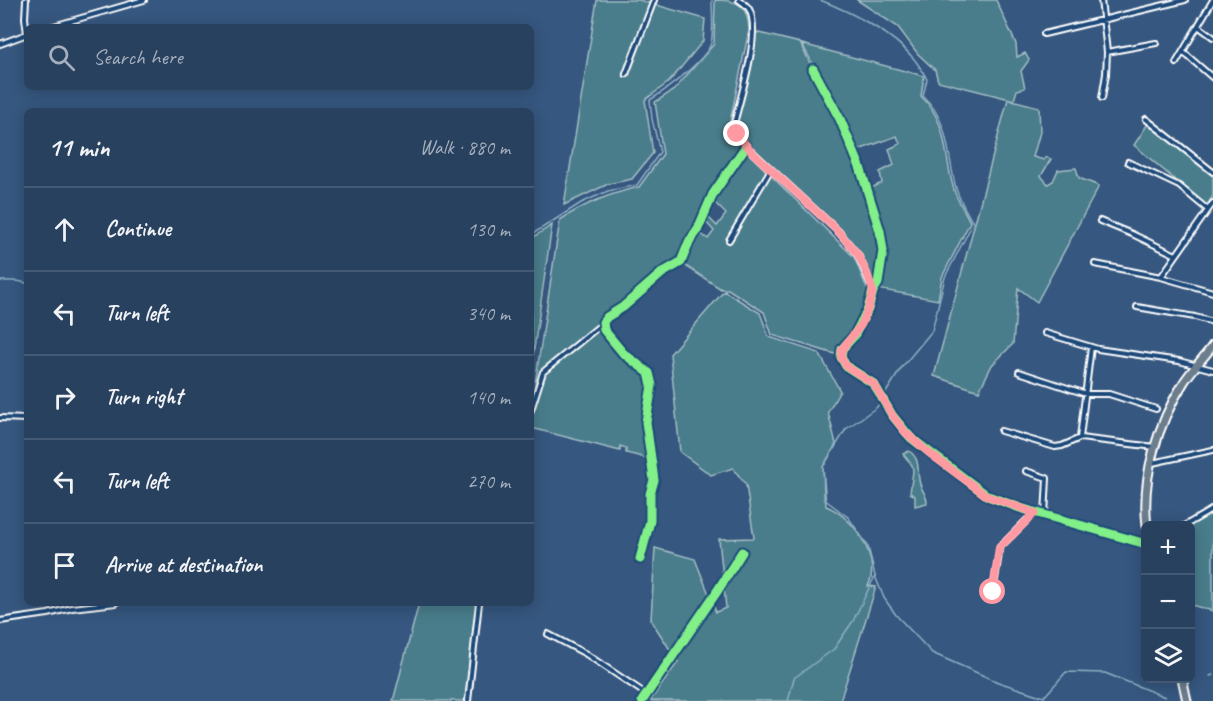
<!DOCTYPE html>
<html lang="en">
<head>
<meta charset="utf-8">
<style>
	body { margin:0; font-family:Caveat,sans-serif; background:#304865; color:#f1f3f6 }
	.controls { position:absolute; right:18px; bottom:18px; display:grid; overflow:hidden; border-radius:9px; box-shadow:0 3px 15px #0003 }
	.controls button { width:54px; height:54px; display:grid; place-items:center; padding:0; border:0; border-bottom:2px solid #445a74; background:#28415f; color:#f1f3f6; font:30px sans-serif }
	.stop { position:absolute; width:18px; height:18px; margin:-14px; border:4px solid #ff9aa2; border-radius:50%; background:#fff }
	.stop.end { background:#ff9aa2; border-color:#fff; box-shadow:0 2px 6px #0008 }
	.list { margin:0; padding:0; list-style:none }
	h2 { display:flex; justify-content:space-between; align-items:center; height:78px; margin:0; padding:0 24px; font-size:26px }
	h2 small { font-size:20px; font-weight:400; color:#a5afbd }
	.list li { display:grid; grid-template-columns:39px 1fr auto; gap:18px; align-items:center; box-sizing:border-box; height:84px; padding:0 24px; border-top:2px solid #445a74 }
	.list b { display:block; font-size:22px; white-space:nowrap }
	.list em { font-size:20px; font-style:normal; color:#a5afbd }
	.icon { flex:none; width:33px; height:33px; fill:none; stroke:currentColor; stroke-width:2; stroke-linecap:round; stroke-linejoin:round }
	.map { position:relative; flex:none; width:1213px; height:701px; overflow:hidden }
	.search { position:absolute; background:#28415f; box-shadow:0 3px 15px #0003; left:24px; top:24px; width:510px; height:66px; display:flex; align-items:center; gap:15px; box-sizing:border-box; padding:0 21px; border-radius:9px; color:#a5afbd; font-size:22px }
	.panel { position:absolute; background:#28415f; box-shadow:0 3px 15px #0003; left:24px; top:108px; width:510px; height:498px; border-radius:9px }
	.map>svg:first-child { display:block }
</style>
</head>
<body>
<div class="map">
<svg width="1213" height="701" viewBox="0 0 1213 701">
	<rect width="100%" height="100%" fill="#36577f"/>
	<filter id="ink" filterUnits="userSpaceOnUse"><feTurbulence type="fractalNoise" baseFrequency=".0167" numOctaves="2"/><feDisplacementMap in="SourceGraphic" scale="12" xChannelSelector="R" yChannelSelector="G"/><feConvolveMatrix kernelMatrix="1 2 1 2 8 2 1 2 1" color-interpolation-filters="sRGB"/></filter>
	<g filter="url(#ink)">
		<!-- green -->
		<path fill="#487d8b" stroke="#a4bec5" stroke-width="1.5" d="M597 0H639L705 19 703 41 669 82 645 100 653 153 632 179 608 184 564 205Z
			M715 0C739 0 748 5 749 30L730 122 740 148 705 203 697 228 688 237 679 258 606 314 598 325 620 354 646 375 647 394 642 417 650 459 626 453V448L620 446V451L531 428V410L560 220C586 203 609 194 639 187L663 154 655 102 674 90 714 44Z
			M857 0H996L1016 44 1017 57 1025 53 1029 60 1021 71 1025 88 1017 90 1014 100 938 81 935 70 918 54 898 27Z
			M755 32 800 43 838 120 858 170 878 231 881 252 874 286 860 253 744 141 736 124 753 49Z
			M802 44 924 76 921 96C950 124 943 158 955 193 959 203 966 213 970 222L942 277 938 300 877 289C893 256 880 222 869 189L882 183 880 172 894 165 889 149 900 144 897 136 856 151 842 118Z
			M1008 99 1039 107 1040 132 1033 157 1044 160 1046 157 1051 159 1041 176 1048 184 1053 181 1058 170 1076 168 1079 178 1099 186 1037 302 1018 288 1013 344 992 365 979 391 934 376Z
			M1149 122 1213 176V196L1206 206 1134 145Z
			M747 152 854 257 868 291 866 307 851 334 844 339 835 354 772 335 764 312 728 289H721L684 265 691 245 701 234 708 239 714 231 706 222 708 217 717 226 726 214 713 201Z
			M552 225 531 370V239Z
			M724 291 760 313 769 337 819 353 840 391 828 412 836 444 823 467 826 506C853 516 882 558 868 586L876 587 840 701H650L678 662 651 620 655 548 695 559 716 612 726 608 719 539 754 538 746 485 733 468 711 475 680 452 670 354Z
			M909 451C922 460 916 471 920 484 922 491 927 495 927 503L915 506V496L910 493 913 471 912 465 903 454Z
			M1213 511V611L1191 605 1190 526H1186Z
			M419 603H477L465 701H393Z"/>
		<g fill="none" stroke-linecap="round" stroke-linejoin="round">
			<!-- stream -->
			<path stroke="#8eb0c5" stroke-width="1.5" d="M820 0C851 12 893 33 914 59 919 65 923 72 927 79L923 96C950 121 947 155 956 188 959 200 967 212 973 223L945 277 932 331 902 367 877 407 846 429 823 467 824 499 848 517 868 546 875 576
				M531 235 581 203 608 191 637 185 660 152 652 119 650 100C665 91 707 59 711 43 714 30 712 13 712 0
				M0 281H17L27 283
				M1210 676 1213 675
				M788 701 794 678 834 649 853 621 875 576 884 598 896 615 932 653 998 682 1044 697 1066 672 1105 673 1165 697"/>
			<!-- street casing -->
			<g stroke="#fff" stroke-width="8">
				<path id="street" d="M26 0 25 18 27 34
					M739 0C743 3 747 5 749 9 762 32 740 98 734 124L737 134 743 143 839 232 858 255 873 290
					M1101 0 1107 52 1106 74 1102 98
					M1198 26 1213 37
					M50 27 144 0
					M1044 34 1185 0
					M0 44 27 34
					M1107 52 1156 43
					M1183 52 1213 78
					M1176 63 1213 0
					M813 69 840 119 860 167 880 231 883 251 878 283 873 291 868 309 854 336 842 349 841 357 846 366 874 384 892 415 911 438 988 496 1020 508 1146 544
					M626 74 654 0
					M1146 119 1213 172
					M1128 162 1179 186 1208 210
					M1100 221 1132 234 1176 255
					M729 240 771 169
					M1095 264 1161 277 1213 292
					M1161 277 1213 203
					M1137 307 1195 317 1213 322
					M1045 333 1098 349 1179 361 1213 370
					M1019 372 1086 394H1109L1156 409
					M531 410 543 372 603 323
					M0 418 27 419
					M1001 431 1055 447 1062 446 1080 438 1155 447
					M1080 438 1091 347
					M1152 463 1213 450
					M1026 471 1047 478 1045 515
					M1184 526 1213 509
					M640 559 650 521V494L654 480 646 422 652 385 649 373 623 353 604 330 603 322 607 317 623 307 662 273 681 262 689 242 697 231 713 194 746 146
					M993 592 1000 547 1034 513
					M0 621 48 614 72 608 116 603
					M548 634 586 654 646 694
					M468 701 479 603
					M642 701 716 593 742 552"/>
			</g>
			<!-- highway casing -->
			<g stroke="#fff" stroke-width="11">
				<path id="highway" d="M1147 526C1141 477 1158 423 1184 382 1192 369 1204 358 1213 345
					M1182 678 1187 701"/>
			</g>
			<!-- street -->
			<use href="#street" stroke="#1f4a7a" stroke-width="4"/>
			<!-- highway -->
			<use href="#highway" stroke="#6c7d8c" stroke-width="7"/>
			<!-- cycleway casing -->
			<g stroke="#1f4a7a" stroke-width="13">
				<path id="cycleway" d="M813 69 840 119 860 167 880 231 883 251 878 283 873 291 868 309 854 336 842 349 841 357 846 366 874 384 892 415 911 438 988 496 1020 508 1146 544
					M640 559 650 521V494L654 480 646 422 652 385 649 373 623 353 604 330 603 322 607 317 623 307 662 273 681 262 689 242 697 231 713 194 746 146
					M642 701 716 593 742 552"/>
			</g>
			<!-- cycleway -->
			<use href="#cycleway" stroke="#82f089" stroke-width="9"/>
		</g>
	</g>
	<g fill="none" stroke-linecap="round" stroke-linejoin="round" filter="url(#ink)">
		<!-- route -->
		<path stroke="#ff9aa2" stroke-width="8" d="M737 134 754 154 839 232 858 255 867 273 873 291 868 309 861 325 842 349 841 357 846 366 874 384 892 415 906 433 929 453 987 496 1035 513 999 548 993 592"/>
	</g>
</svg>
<div class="controls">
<button>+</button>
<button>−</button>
<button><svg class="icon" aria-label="layers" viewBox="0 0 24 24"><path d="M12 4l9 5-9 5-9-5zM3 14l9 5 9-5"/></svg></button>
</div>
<div class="stop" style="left:993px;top:592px"></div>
<div class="stop end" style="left:737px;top:134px"></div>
<div class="search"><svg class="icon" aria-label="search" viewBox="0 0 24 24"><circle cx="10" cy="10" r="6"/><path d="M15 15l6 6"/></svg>Search here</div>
<section class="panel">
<h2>11 min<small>Walk · 880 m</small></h2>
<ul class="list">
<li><svg class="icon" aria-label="ahead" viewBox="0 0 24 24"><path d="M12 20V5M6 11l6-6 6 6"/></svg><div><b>Continue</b></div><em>130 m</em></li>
<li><svg class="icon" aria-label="left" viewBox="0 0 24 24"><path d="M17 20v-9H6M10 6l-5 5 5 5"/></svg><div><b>Turn left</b></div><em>340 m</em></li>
<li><svg class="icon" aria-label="right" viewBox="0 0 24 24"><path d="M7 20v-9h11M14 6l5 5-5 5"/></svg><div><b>Turn right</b></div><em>140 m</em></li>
<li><svg class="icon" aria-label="left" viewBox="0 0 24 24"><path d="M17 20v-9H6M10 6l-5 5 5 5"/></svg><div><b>Turn left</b></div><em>270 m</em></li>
<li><svg class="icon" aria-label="arrive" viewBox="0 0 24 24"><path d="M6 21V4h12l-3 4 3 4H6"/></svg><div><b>Arrive at destination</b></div></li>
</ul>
</section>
</div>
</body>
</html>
